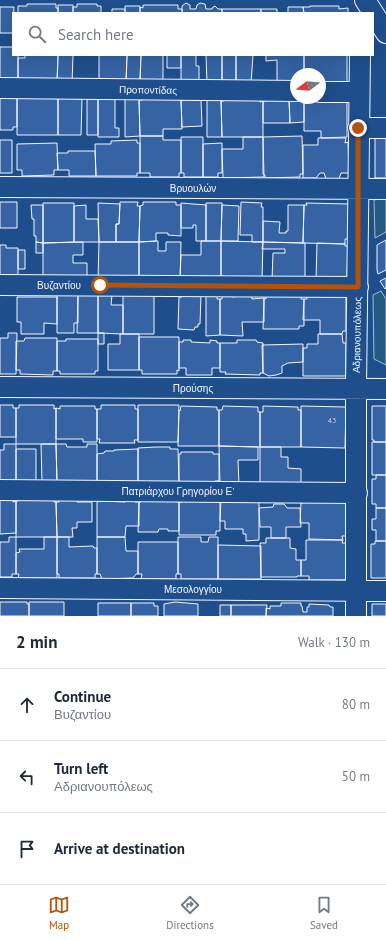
<!DOCTYPE html>
<html lang="en">
<head>
<meta charset="utf-8">
<style>
	body { margin:0; font-family:"PT Sans",sans-serif; background:#f6f6f7; color:#1f2937 }
	.compass { position:absolute; left:290px; top:68px; width:36px; height:36px; border-radius:50%; background:#fff; box-shadow:0 4px 16px #0002; rotate:254deg }
	.stop { position:absolute; width:12px; height:12px; margin:-9px; border:3px solid #b45309; border-radius:50%; background:#fff }
	.stop.end { background:#b45309; border-color:#fff; box-shadow:0 1px 4px #0008 }
	.list { margin:0; padding:0; list-style:none }
	h2 { display:flex; justify-content:space-between; align-items:center; height:52px; margin:0; padding:0 16px; font-size:17px }
	h2 small { font-size:13px; font-weight:400; color:#747a83 }
	.list li { display:grid; grid-template-columns:26px 1fr auto; gap:12px; align-items:center; box-sizing:border-box; height:72px; padding:0 16px; border-top:1px solid #e0e1e3 }
	.list b { display:block; font-size:15px; white-space:nowrap }
	.list p { margin:0; font-size:13px; white-space:nowrap; color:#747a83 }
	.list em { font-size:13px; font-style:normal; color:#747a83 }
	.icon { flex:none; width:22px; height:22px; fill:none; stroke:currentColor; stroke-width:2; stroke-linecap:round; stroke-linejoin:round }
	.map { position:relative; flex:none; width:386px; height:616px; overflow:hidden }
	.search { position:absolute; background:#fff; box-shadow:0 4px 16px #0002; left:12px; right:12px; top:12px; height:44px; display:flex; align-items:center; gap:10px; box-sizing:border-box; padding:0 14px; border-radius:0px; color:#747a83; font-size:15px }
	.sheet { height:268px; background:#fff }
	nav { display:flex; justify-content:space-around; align-items:center; box-sizing:border-box; height:56px; border-top:1px solid #e0e1e3; background:#fff; font-size:11px; color:#747a83 }
	nav a { display:grid; justify-items:center; gap:2px }
	nav .on { color:#b45309 }
	.map>svg:first-child { display:block }
</style>
</head>
<body>
<div class="map">
<svg width="386" height="616" viewBox="0 0 386 616">
	<rect width="100%" height="100%" fill="#1f4e8c"/>
	<!-- green -->
	<path fill="#245a82" stroke="#a8bbd7" d="M386 198V232L375 238 374 200Z
		M381 291 386 299V365L374 359 373 295Z"/>
	<!-- building -->
	<path fill="#3563a3" stroke="#f2f6ff" d="M186 3 190 5V9H196L197 5 200 3 205 4 206 9H212L213 7 215 6 218 9H222V13H182V6Z
		M27 4H56V8H58V13H18V6H27Z
		M77 4H97V6H101V13H73V7H77Z
		M58 5H73V13H58Z
		M143 5H178V9H182V13H140V7L143 8Z
		M125 6H140V13H125Z
		M310 6H339V9L348 8V13H304L303 7H310Z
		M0 7H14L13 33H0Z
		M288 7H303L304 13H288Z
		M112 9H125V13H112Z
		M222 9H261V13H222Z
		M261 9H277V13H261Z
		M0 47H13V55H18V80L0 84Z
		M25 55H58L57 83H18V58H25Z
		M58 55H73L72 84 57 83Z
		M99 55H127L126 83H99Z
		M127 55H141L140 79 126 83Z
		M141 55H163V82H140Z
		M167 55H181V68H167Z
		M181 55H196V66H199V83L181 81Z
		M206 55H222V84H207Z
		M222 55H236V84H222Z
		M236 55H253L251 84H236Z
		M266 55H304V74H296V84H277V60L266 61Z
		M304 55H347V84H320V74H304Z
		M0 96H17V127H13V130H0Z
		M143 96H178L179 100H181L182 129H163V136H140L139 100H143Z
		M56 97V99L58 98V135H17V98Z
		M58 98 82 99 81 135H58Z
		M125 98H139L140 136 125 137Z
		M207 98H221L222 137H207Z
		M260 98V102L263 101V137H222L221 101H224V99Z
		M328 98 347 101V137L321 138V131H304V99Z
		M87 99H98V135H87Z
		M98 99H115V128H119V137H98Z
		M266 99H289L290 123H263V101H267Z
		M289 99H304V122L290 123Z
		M181 100H201L202 126 182 127Z
		M375 133H386V178H375Z
		M140 136H163V140H181V173H179V177H150V173H140Z
		M302 136 303 174H300V177L265 178V175L263 174V137Z
		M181 137H203V177H184V173H181Z
		M243 137H263L264 177 223 178 222 149H243Z
		M318 138H346L345 143 348 142 349 173H341L339 179H326L324 173H320L316 178H303V145H318Z
		M0 140H12V173H0Z
		M137 140V143H140V173H137V176H96L95 144H111V141Z
		M57 143 58 170H54V175L22 176V170H17V144Z
		M222 143V173H218V177H203V144Z
		M68 151H95L96 176H69V170H58L57 153H68Z
		M0 202H17V228H0Z
		M120 202H138L137 206H140L139 242H116V224H119Z
		M143 202H176V205H181V236L168 235V233H156V241L139 242 140 206 143 205Z
		M241 202 262 203 261 207H263V242H252V235H240Z
		M43 203H74V242L43 243Z
		M98 203 120 204 119 224H116V242H99Z
		M181 203 206 205V241H196V225H193V228H181Z
		M206 203H222L221 241H206Z
		M306 203 349 204 348 239H345V244L303 243 304 205H307Z
		M31 205H43V243L36 242V236H34V219H32Z
		M86 205V219H98L99 242H74V206Z
		M222 205 239 206 238 241H221Z
		M288 205H304L303 243 263 242V221L280 222 279 233H286V231H288Z
		M386 240V270L378 274 377 270V245Z
		M158 241V251H166V242H181L180 282 139 281V242Z
		M201 241H221V279H180L181 255H201Z
		M221 241 263 242 262 279H221Z
		M36 242 43 243V253H36Z
		M83 242V255H73V263H87V280L43 281V243Z
		M99 242H139V281L98 280Z
		M263 242 305 243V281L272 280 273 253H285V249H262Z
		M317 243 345 244V246H348L347 282 316 281Z
		M0 245H6V248H18V278L0 280Z
		M18 250H25V269H18Z
		M386 278V288L385 289 380 281Z
		M154 294V334H123V295Z
		M183 294H201L200 324H198V327H195L194 330 178 329 179 297H182Z
		M57 295H78V323H74V333H57Z
		M78 295H98V333H77Z
		M98 295H112L111 305H123V334L98 333Z
		M206 295H217V299H220V335L206 336Z
		M228 295 233 297 243 295 252 297V299L264 298V322H242L243 336 220 335V299H222V297Z
		M266 295H301V299H304V326H299V329H263L264 298 266 299Z
		M307 296H346V331H343L342 334H320V320H303L304 299H307Z
		M17 297H57V324L44 323V334H21V322H17Z
		M8 333H17L16 374H0V338H8Z
		M98 333H104V344H98Z
		M120 334H139V370H108V344H120Z
		M318 334H342L343 343H346V376H303V348H307V344H318Z
		M139 337H179V371L177 370V374H142V370H139Z
		M25 338H57V371H53V375L20 374V370H16V341H24Z
		M66 339H98V371H95V374H60V371H57V341H66Z
		M183 340H191V342L210 343V340L217 341V343H220V368H212V375H186V368H179V342H183Z
		M237 340H256L257 342 263 343V373H260V375L225 374 226 372H220V343H237Z
		M303 344V362L288 363 282 366V373L276 375 269 376 263 373 262 345Z
		M0 405H13V408H16V437H0Z
		M19 405H54V409L56 408V444H16V408H19Z
		M101 405H135V409H138V440H134L135 443H99L100 439H97V409H101Z
		M138 405H179L178 442H138Z
		M60 406H95V409H97V442H83V439H56V408L60 409Z
		M181 406 217 407V410H219V446H178L179 410 180 411Z
		M223 406 258 407V412H260V447L219 446V410H222Z
		M263 406 298 407V410H301V447H260V412H263Z
		M301 406 346 407 345 448 301 447Z
		M372 406H386V442H374V440H372Z
		M372 442H386V475H372Z
		M4 444H16V486H0V450H4Z
		M41 444H56L57 483H42Z
		M56 444H66L67 447H87V444H97V482L57 483Z
		M219 446 258 447V460H238L239 485H220Z
		M156 447H170V449H178L179 482H138V448Z
		M260 447H281V457H288V468L301 469V483H260Z
		M16 449H36V487L16 484Z
		M138 449V482H97V454L104 453 105 451H114V450Z
		M181 452H213V454H219V481H215V484L179 482V454H181Z
		M376 475H386V508H376V504H372V479H376Z
		M18 496H54V502H56L57 537H16V501H18Z
		M0 498H13V502L16 501V533L0 534Z
		M77 498V502H92V522H77V528H72L73 537H57L56 502H59V499Z
		M182 498 217 499V502H220V531H216V535H179V502H182Z
		M141 499H177V502H179V531H168V529H159L158 532H138L139 502H141Z
		M221 499 259 502V540L246 541V534H243V529H225V521H220Z
		M125 500H135V502H139V526H126L125 537H97V502L99 501 125 502Z
		M304 501H346V536H342L343 540 309 539V523H300L301 503H303Z
		M274 504H284L287 508H300L301 527H286V538H271V527H260L259 508 273 507Z
		M376 508H386V541H376V530H372V519H376Z
		M9 537H16V574H12V577H0V542H9Z
		M44 537H57V578H18L19 574H16V553L20 552 19 549H44Z
		M57 537H69V547L93 546 94 548H97V574H95V578H59V574H57Z
		M97 537H125L126 551H138V574H136L133 578 102 579 100 574H97Z
		M178 537H201V542H208L209 537H218V579H181V574H178Z
		M266 538H290V548L296 549V560H301V576H297V577H261L260 543H266Z
		M306 540H343L342 543H347V580H309V576H301V560H306Z
		M375 541H386V578H371V544H375Z
		M138 542H178V574H176V579H141L142 574H138Z
		M218 545 261 546V579H218Z
		M0 602H27V604H29V616H0Z
		M29 602H64V616H29Z
		M175 602 198 604V616H164V604Z
		M98 603H131V616H98Z
		M131 603H154V606H158V616H131Z
		M281 603H301V606H302L303 612H307V607H309V604L329 605 330 607H333V616H266V608L270 609V606H281Z
		M372 604H386V616H372Z
		M220 605H231V616H220Z
		M231 605H267L266 616H231Z"/>
	<g fill="none" stroke-linecap="round" stroke-linejoin="round">
		<!-- street casing -->
		<g stroke="#f2f6ff" stroke-width="22">
			<path id="street" d="M365 0 386 33
				M0 88 296 91
				M320 92H359
				M358 128H386
				M0 187 386 189
				M0 285 358 287
				M0 387 386 389
				M0 490 357 493
				M0 588 386 591
				M356 616V389L360 55"/>
		</g>
		<!-- street -->
		<use href="#street" stroke="#1f4e8c" stroke-width="20"/>
	</g>
	<g fill="none" stroke-linecap="round" stroke-linejoin="round">
		<!-- route -->
		<path stroke="#b45309" stroke-width="5" d="M100 285 358 287V128"/>
	</g>
	<g text-anchor="middle" dominant-baseline="central" stroke-width="3" stroke-linejoin="round" paint-order="stroke">
		<!-- number labels -->
		<g font-size="8" fill="#c3d1e8">
			<text x="332" y="420">43</text>
		</g>
		<!-- street labels -->
		<g font-size="10" fill="#f2f6ff" stroke="#1f4e8c">
			<text transform="translate(148 90) rotate(1)">Προποντίδας</text>
			<text x="193" y="188">Βρυουλών</text>
			<text x="59" y="285">Βυζαντίου</text>
			<text transform="translate(357 335) rotate(-89)">Αδριανουπόλεως</text>
			<text x="193" y="388">Προύσης</text>
			<text x="178" y="491">Πατριάρχου Γρηγορίου Ε'</text>
			<text x="193" y="589">Μεσολογγίου</text>
		</g>
	</g>
</svg>
<svg class="compass" viewBox="-18 -18 36 36"><path d="M0-13l5 13h-10z" fill="#e53935"/><path d="M0 13l5-13h-10z" fill="#747a83"/></svg>
<div class="stop" style="left:100px;top:285px"></div>
<div class="stop end" style="left:358px;top:128px"></div>
<div class="search"><svg class="icon" aria-label="search" viewBox="0 0 24 24"><circle cx="10" cy="10" r="6"/><path d="M15 15l6 6"/></svg>Search here</div>
</div>
<section class="sheet">
<h2>2 min<small>Walk · 130 m</small></h2>
<ul class="list">
<li><svg class="icon" aria-label="ahead" viewBox="0 0 24 24"><path d="M12 20V5M6 11l6-6 6 6"/></svg><div><b>Continue</b><p>Βυζαντίου</p></div><em>80 m</em></li>
<li><svg class="icon" aria-label="left" viewBox="0 0 24 24"><path d="M17 20v-9H6M10 6l-5 5 5 5"/></svg><div><b>Turn left</b><p>Αδριανουπόλεως</p></div><em>50 m</em></li>
<li><svg class="icon" aria-label="arrive" viewBox="0 0 24 24"><path d="M6 21V4h12l-3 4 3 4H6"/></svg><div><b>Arrive at destination</b></div></li>
</ul>
</section>
<nav>
<a class="on"><svg class="icon" aria-label="map" viewBox="0 0 24 24"><path d="M3 6l6-2 6 2 6-2v14l-6 2-6-2-6 2zM9 4v14M15 6v14"/></svg>Map</a>
<a><svg class="icon" aria-label="directions" viewBox="0 0 24 24"><path d="M12 3l9 9-9 9-9-9zM9 14v-3h6M13 9l2 2-2 2"/></svg>Directions</a>
<a><svg class="icon" aria-label="saved" viewBox="0 0 24 24"><path d="M7 4h10v16l-5-4-5 4z"/></svg>Saved</a>
</nav>
</body>
</html>
